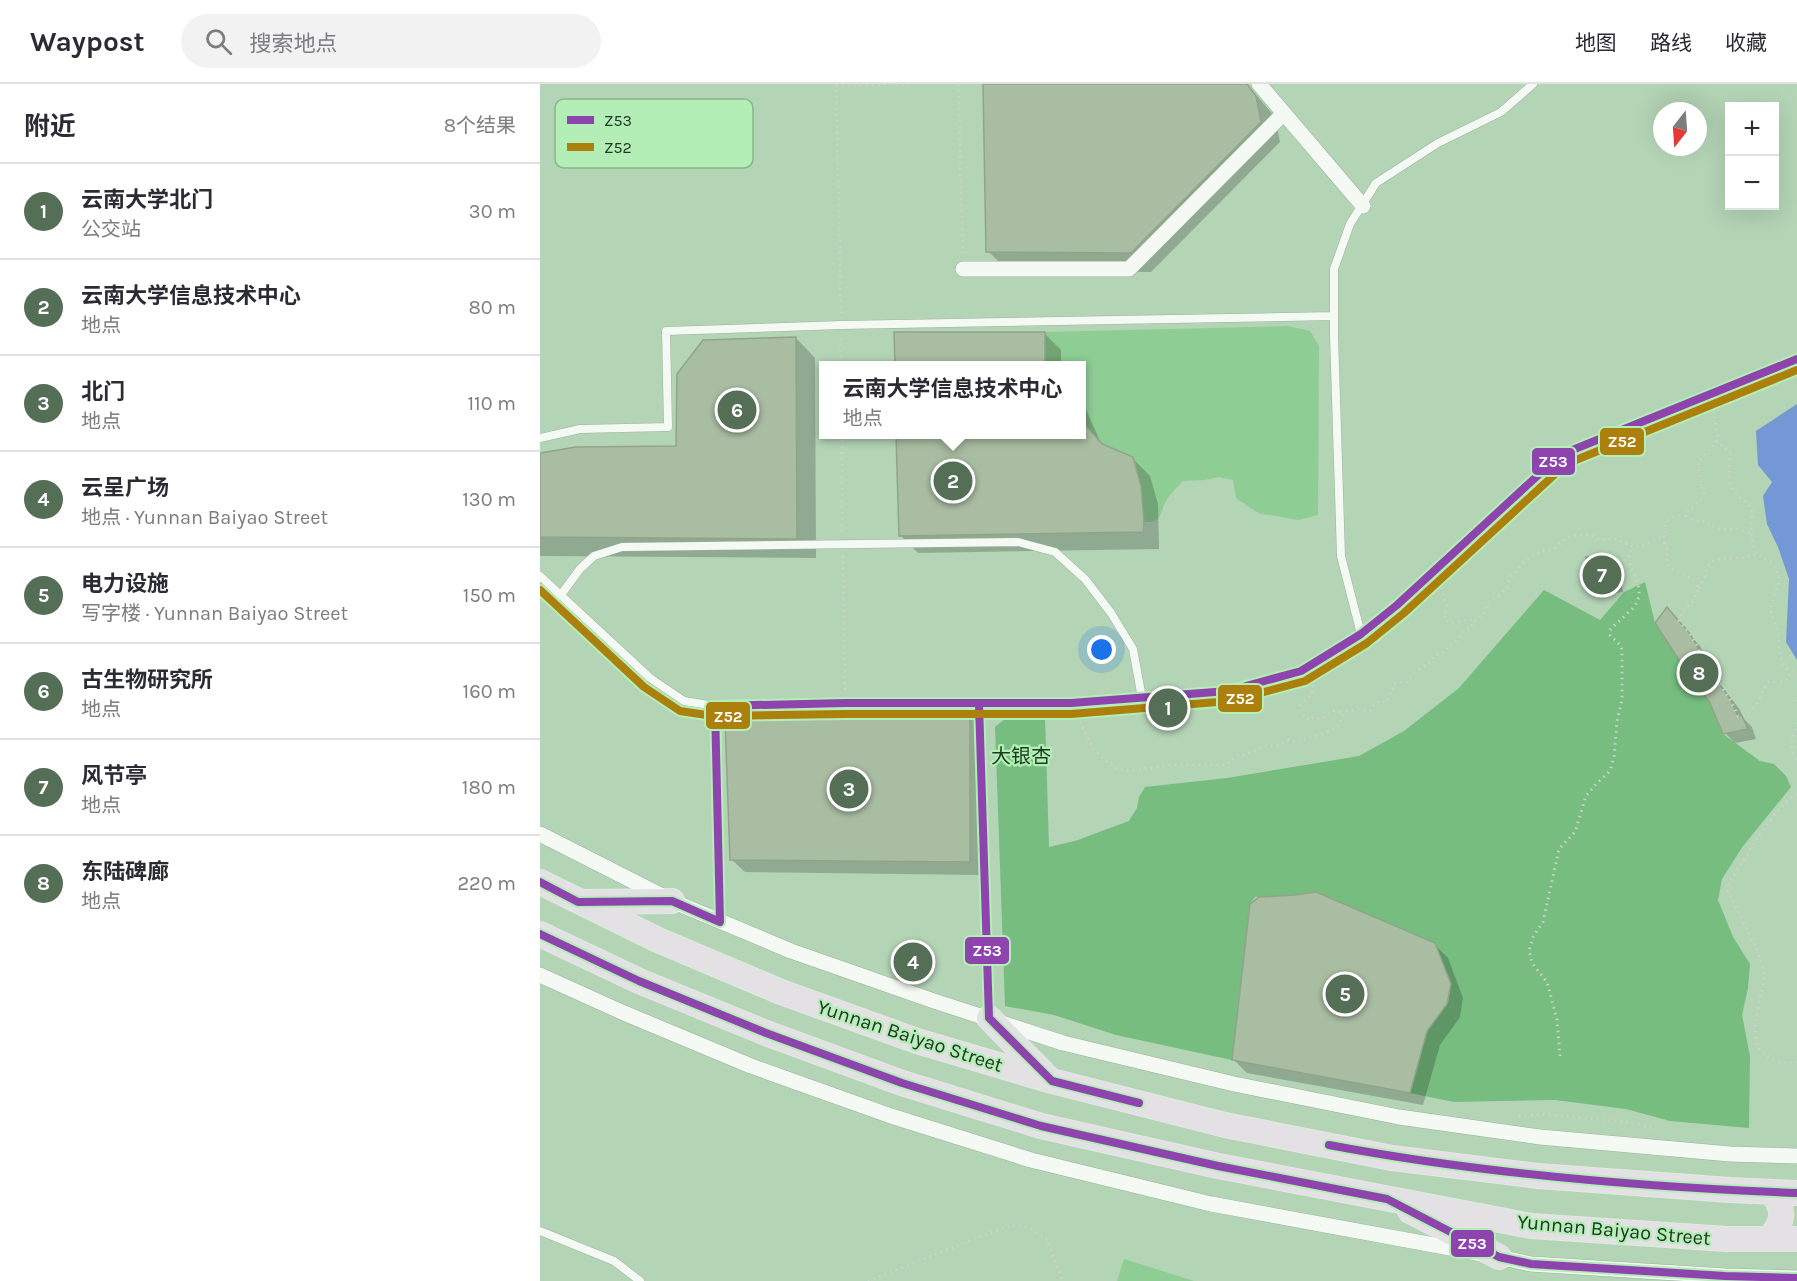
<!DOCTYPE html>
<html lang="zh">
<head>
<meta charset="utf-8">
<style>
	body { margin:0; font-family:Karla,"Noto Sans SC",sans-serif; background:#f2f2f3; color:#2b2b33 }
	.controls { position:absolute; right:18px; top:18px; display:grid; overflow:hidden; border-radius:0px; box-shadow:0 6px 24px #0002 }
	.controls button { width:54px; height:54px; display:grid; place-items:center; padding:0; border:0; border-bottom:2px solid #e1e1e2; background:#fff; color:#2b2b33; font:30px sans-serif }
	.compass { position:absolute; left:1113px; top:18px; width:54px; height:54px; border-radius:50%; background:#fff; box-shadow:0 6px 24px #0002; rotate:197deg }
	.you { position:absolute; left:562px; top:566px; width:21px; height:21px; margin:-15px; border:4px solid #fff; border-radius:50%; background:#1a73e8; box-shadow:0 0 0 9px #1a73e833 }
	.badge { display:grid; place-items:center; width:39px; height:39px; border-radius:50%; background:#546f56; color:#fff; font-size:20px; font-weight:700 }
	.pin { position:absolute; translate:-50% -50%; border:3px solid #fff; box-shadow:0 2px 6px #0006 }
	.popup { position:absolute; left:279px; top:277px; width:267px; height:78px; box-sizing:border-box; display:grid; place-content:center; border-radius:0px; background:#fff; filter:drop-shadow(0 2px 4px #0005); font-size:20px; white-space:nowrap; color:#7c7c81 }
	.popup b { font-size:22px; color:#2b2b33 }
	.popup::after { content:''; position:absolute; left:50%; top:100%; margin-left:-12px; border:12px solid transparent; border-top-color:#fff }
	.list { margin:0; padding:0; list-style:none }
	h2 { display:flex; justify-content:space-between; align-items:center; height:78px; margin:0; padding:0 24px; font-size:26px }
	h2 small { font-size:20px; font-weight:400; color:#7c7c81 }
	.list li { display:grid; grid-template-columns:39px 1fr auto; gap:18px; align-items:center; box-sizing:border-box; height:96px; padding:0 24px; border-top:2px solid #e1e1e2 }
	.list b { display:block; font-size:22px; white-space:nowrap }
	.list p { margin:0; font-size:20px; white-space:nowrap; color:#7c7c81 }
	.list em { font-size:20px; font-style:normal; color:#7c7c81 }
	.icon { flex:none; width:33px; height:33px; fill:none; stroke:currentColor; stroke-width:2; stroke-linecap:round; stroke-linejoin:round }
	.map { position:relative; flex:none; width:1257px; height:1197px; overflow:hidden }
	header { display:flex; align-items:center; gap:36px; box-sizing:border-box; height:84px; padding:0 30px; background:#fff; border-bottom:2px solid #e1e1e2 }
	header strong { font-size:28px }
	nav { display:flex; gap:33px; margin-inline-start:auto; font-size:21px }
	.search { width:420px; height:54px; background:#f2f2f3; display:flex; align-items:center; gap:15px; box-sizing:border-box; padding:0 21px; border-radius:33px; color:#7c7c81; font-size:22px }
	main { display:flex }
	aside { flex:1; background:#fff }
	.map>svg:first-child { display:block }
</style>
</head>
<body>
<header>
<strong>Waypost</strong>
<div class="search"><svg class="icon" aria-label="search" viewBox="0 0 24 24"><circle cx="10" cy="10" r="6"/><path d="M15 15l6 6"/></svg>搜索地点</div>
<nav><a>地图</a><a>路线</a><a>收藏</a></nav>
</header>
<main>
<aside>
<h2>附近<small>8个结果</small></h2>
<ul class="list">
<li><span class="badge">1</span><div><b>云南大学北门</b><p>公交站</p></div><em>30 m</em></li>
<li><span class="badge">2</span><div><b>云南大学信息技术中心</b><p>地点</p></div><em>80 m</em></li>
<li><span class="badge">3</span><div><b>北门</b><p>地点</p></div><em>110 m</em></li>
<li><span class="badge">4</span><div><b>云呈广场</b><p>地点 · Yunnan Baiyao Street</p></div><em>130 m</em></li>
<li><span class="badge">5</span><div><b>电力设施</b><p>写字楼 · Yunnan Baiyao Street</p></div><em>150 m</em></li>
<li><span class="badge">6</span><div><b>古生物研究所</b><p>地点</p></div><em>160 m</em></li>
<li><span class="badge">7</span><div><b>风节亭</b><p>地点</p></div><em>180 m</em></li>
<li><span class="badge">8</span><div><b>东陆碑廊</b><p>地点</p></div><em>220 m</em></li>
</ul>
</aside>
<div class="map">
<svg width="1257" height="1197" viewBox="0 0 1257 1197">
	<rect width="100%" height="100%" fill="#b4d4b6"/>
	<!-- green -->
	<path fill="#8ecd94" d="M748 242 770 247 779 262 778 431 758 436 718 429 696 414 693 396 679 393 665 396 643 397C637 403 630 410 626 417 619 429 623 439 604 438L601 402 594 374 562 360 543 339 542 336V282L505 281V248Z
		M584 1175 654 1197H577Z"/>
	<!-- forest -->
	<path fill="#76bd7f" d="M1105 498 1115 539 1156 602 1169 617 1183 650 1220 677 1234 680 1246 692 1251 703 1203 762 1182 795 1178 816 1193 853 1210 880 1208 904 1202 931 1210 972 1209 1044 1130 1037 1086 1025 1015 1016 914 1018 870 1009 887 947 908 919 911 900 895 859 776 808 755 811 715 813 710 820 692 976 576 951 514 931 465 922 455 643 466 634 505 633 509 763 535 757 589 737 597 724 599 713 605 703 687 694 819 672 864 647 919 604 1004 506 1060 536 1084 508Z"/>
	<!-- water -->
	<path fill="#7498d6" d="M1257 320V576L1246 558 1249 495 1238 463 1227 440 1223 412 1232 398 1218 381 1216 347Z"/>
	<!-- shadow -->
	<path fill="#0003" d="M445 0H707L735 33 740 58 611 188 468 187 448 167Z
		M504 249 521 266V282H356Z
		M256 254 275 274 276 474 0 472V370L138 363Z
		M542 317 560 357 565 363 593 375 610 392 618 420 619 465 378 469 361 452 357 350H542Z
		M1070 474 1077 480 1083 508 1058 511 1051 505Z
		M1136 535 1160 562 1168 577 1172 594 1185 606 1200 626 1204 635 1212 643 1216 655 1195 659 1185 649Z
		M430 632 443 645V791L205 788 191 775Z
		M894 860 908 874 923 914 920 933 900 961 883 1021 707 989 694 976Z"/>
	<!-- building -->
	<path fill="#a9bda2" stroke="#91a48a" stroke-width="1.5" d="M443 0H707L716 12 721 38 591 169 446 168Z
		M354 248H505V282H355Z
		M256 253 257 455 0 453V369L36 363 136 362 137 290 163 256Z
		M542 337 562 360 593 373 601 402 604 438 603 448 359 452 356 351H542Z
		M1071 472 1078 502 1050 505 1046 473Z
		M1127 523 1150 550 1159 566 1160 574 1164 584 1176 595 1190 615 1198 632H1202L1208 645 1183 650 1169 617 1156 602 1115 539Z
		M430 630V778L190 776 185 635Z
		M776 808 895 859 911 900 907 920 887 947 870 1009 692 976 710 820 719 813 755 811Z"/>
	<g fill="none" stroke-linecap="round" stroke-linejoin="round">
		<!-- service casing -->
		<g stroke="#9bb39c" stroke-width="9">
			<path id="service" d="M0 354 40 345 128 343 126 247 301 241 794 232
				M0 492 110 594 144 617 175 622 305 619H531L688 607 761 587 821 550 857 521 1020 371 1257 275
				M20 512 40 485 54 472 82 463 478 458 515 468 545 495 571 529 593 565 602 614
				M821 550 801 472 794 251V185L810 140 836 99 898 59 961 28 993 0
				M439 620 449 930
				M175 622 180 838
				M0 1147 74 1177 100 1197"/>
		</g>
		<!-- minor casing -->
		<g stroke="#9bb39c" stroke-width="16">
			<path id="minor" d="M719 0 823 122
				M423 185H589L744 29
				M0 750 132 817 251 867 391 916 523 959 694 1000 859 1033 1000 1053 1190 1070 1257 1072
				M0 891 84 929 211 982 351 1032 491 1076 671 1120 959 1173 991 1180 1185 1192 1257 1194"/>
		</g>
		<!-- primary casing -->
		<g stroke="#ddecde" stroke-width="26">
			<path id="primary" d="M0 798 118 856 241 908 377 957 512 997 685 1041 852 1074 998 1092 1190 1106 1257 1109
				M44 818 132 817
				M0 850 99 897 226 949 362 999 501 1042 678 1082 991 1142 1187 1155H1257
				M449 934 510 996
				M870 1127 959 1173
				M1230 1154C1244 1137 1245 1127 1232 1108"/>
		</g>
		<!-- path -->
		<path stroke="#cad4ca" stroke-width="3" stroke-dasharray="1.5 4.5" stroke-linecap="butt" d="M296 0 301 229
			M418 0 423 169
			M296 2 377 0
			M301 254V282
			M1173 321 1178 354 1174 361 1159 377 1158 385 1164 411C1159 420 1149 422 1145 432 1135 431 1123 434 1126 447L1123 455 1128 467 1126 479C1137 491 1149 488 1159 504L1153 517 1142 528 1139 537 1150 550 1159 565 1160 574 1164 584 1176 595 1190 615 1198 632C1217 632 1219 609 1229 598 1242 597 1245 600 1251 587
			M302 350V448
			M1176 357 1190 369C1191 383 1184 397 1196 410 1201 416 1209 419 1212 427 1213 433 1210 440 1211 446 1211 454 1214 462 1216 469L1234 481 1238 489 1239 497 1230 526 1238 548 1240 571 1245 583 1257 591
			M1146 432 1159 438 1165 437 1178 445H1197L1211 449
			M303 472 305 607
			M1073 481 1088 475 1092 462
			M899 498 907 523 904 531 906 537 912 539 930 535 934 537
			M1159 504C1164 497 1166 482 1172 478 1185 469 1203 479 1216 470
			M769 597 773 602 772 611 760 621 763 624V632L770 636 772 634 782 635 794 627H798L802 630
			M1257 616V620
			M538 632 553 665 574 684 586 687 634 681H686L699 670 704 671 722 663 736 662 749 656 759 659C770 650 791 651 799 641 802 637 801 632 805 628L817 625 830 627 836 618H847L854 600 858 598H867L874 589 890 578 894 572 899 568H904L911 560 919 555 922 548 930 545 934 537 943 531 948 519 967 505 969 495 986 476 1002 467 1013 466 1025 455 1032 452 1050 451 1059 456 1073 454 1092 462 1100 463 1120 454 1123 455
			M1257 639C1252 652 1249 667 1257 679
			M1257 710C1228 728 1211 769 1190 796L1188 808 1216 864 1225 890 1215 940 1217 963C1229 975 1239 980 1257 978
			M1020 972 1017 936 1007 898 992 879 989 866 993 853 1003 838 1019 765 1035 748 1046 712 1056 700 1070 687 1074 673 1077 637 1082 616V568L1081 562 1070 551V546C1076 539 1082 535 1088 529 1109 511 1095 496 1088 475
			M979 1032 1001 1030 1095 1039 1114 1045
			M328 1197 465 1143 483 1141 506 1154 523 1197"/>
		<!-- service -->
		<use href="#service" stroke="#f4f9f4" stroke-width="8"/>
		<!-- minor -->
		<use href="#minor" stroke="#f4f9f4" stroke-width="15"/>
		<!-- primary -->
		<use href="#primary" stroke="#e4e1e4" stroke-width="24"/>
		<!-- bus-1 casing -->
		<g stroke="#b4eeb7" stroke-width="12">
			<path id="bus-1" d="M439 620 449 934 512 997 599 1019
				M0 798 38 818 132 817 180 838 175 622 305 619H531L688 607 761 587 821 550 857 521 1020 371 1257 275
				M0 850 99 897 226 949 362 999 501 1042 678 1082 847 1115 959 1173 991 1180 1185 1192 1257 1194
				M789 1061C943 1090 1100 1103 1257 1109"/>
		</g>
		<!-- bus-2 casing -->
		<g stroke="#b4eeb7" stroke-width="12">
			<path id="bus-2" d="M0 506 104 603 140 627 173 632 305 630H531L690 617 765 597 827 559 864 529 1026 380 1257 286"/>
		</g>
		<!-- bus-1 -->
		<use href="#bus-1" stroke="#8e44ad" stroke-width="8"/>
		<!-- bus-2 -->
		<use href="#bus-2" stroke="#ac800c" stroke-width="8"/>
	</g>
	<g text-anchor="middle" dominant-baseline="central" stroke-width="4.5" stroke-linejoin="round" paint-order="stroke">
		<!-- park labels -->
		<g font-size="20" fill="#163f1b" stroke="#b4eeb7">
			<text x="481" y="672">大银杏</text>
		</g>
		<!-- street labels -->
		<g font-size="20" fill="#213823" stroke="#b4eeb7">
			<text transform="translate(370 952) rotate(18)">Yunnan Baiyao Street</text>
			<text transform="translate(1074 1146) rotate(5)">Yunnan Baiyao Street</text>
		</g>
	</g>
	<!-- legend -->
	<rect x="15" y="15" width="198" height="69" rx="9" fill="#b4eeb7" stroke="#88b78b" stroke-width="1.5"/>
	<rect x="27" y="32" width="27" height="8" fill="#8e44ad"/>
	<rect x="27" y="59" width="27" height="8" fill="#ac800c"/>
	<g font-size="16" fill="#213823">
		<text x="64" y="42">Z53</text>
		<text x="64" y="69">Z52</text>
	</g>
	<g stroke="#b4eeb7" stroke-width="2">
		<rect x="1059" y="343" width="46" height="29" rx="6" fill="#ac800c"/>
		<rect x="991" y="363" width="45" height="29" rx="6" fill="#8e44ad"/>
		<rect x="677" y="600" width="46" height="29" rx="6" fill="#ac800c"/>
		<rect x="165" y="617" width="46" height="29" rx="6" fill="#ac800c"/>
		<rect x="424" y="852" width="46" height="29" rx="6" fill="#8e44ad"/>
		<rect x="910" y="1145" width="45" height="29" rx="6" fill="#8e44ad"/>
	</g>
	<g font-size="16" text-anchor="middle" font-weight="bold" fill="#fff">
		<text x="1082" y="363">Z52</text>
		<text x="1013" y="383">Z53</text>
		<text x="700" y="620">Z52</text>
		<text x="188" y="638">Z52</text>
		<text x="447" y="872">Z53</text>
		<text x="932" y="1165">Z53</text>
	</g>
</svg>
<div class="controls">
<button>+</button>
<button>−</button>
</div>
<svg class="compass" viewBox="-18 -18 36 36"><path d="M0-13l5 13h-10z" fill="#e53935"/><path d="M0 13l5-13h-10z" fill="#7c7c81"/></svg>
<div class="you"></div>
<div class="pin badge" style="left:628px;top:624px">1</div>
<div class="pin badge" style="left:413px;top:397px">2</div>
<div class="popup"><b>云南大学信息技术中心</b>地点</div>
<div class="pin badge" style="left:309px;top:705px">3</div>
<div class="pin badge" style="left:373px;top:878px">4</div>
<div class="pin badge" style="left:805px;top:910px">5</div>
<div class="pin badge" style="left:197px;top:326px">6</div>
<div class="pin badge" style="left:1062px;top:491px">7</div>
<div class="pin badge" style="left:1159px;top:589px">8</div>
</div>
</main>
</body>
</html>
